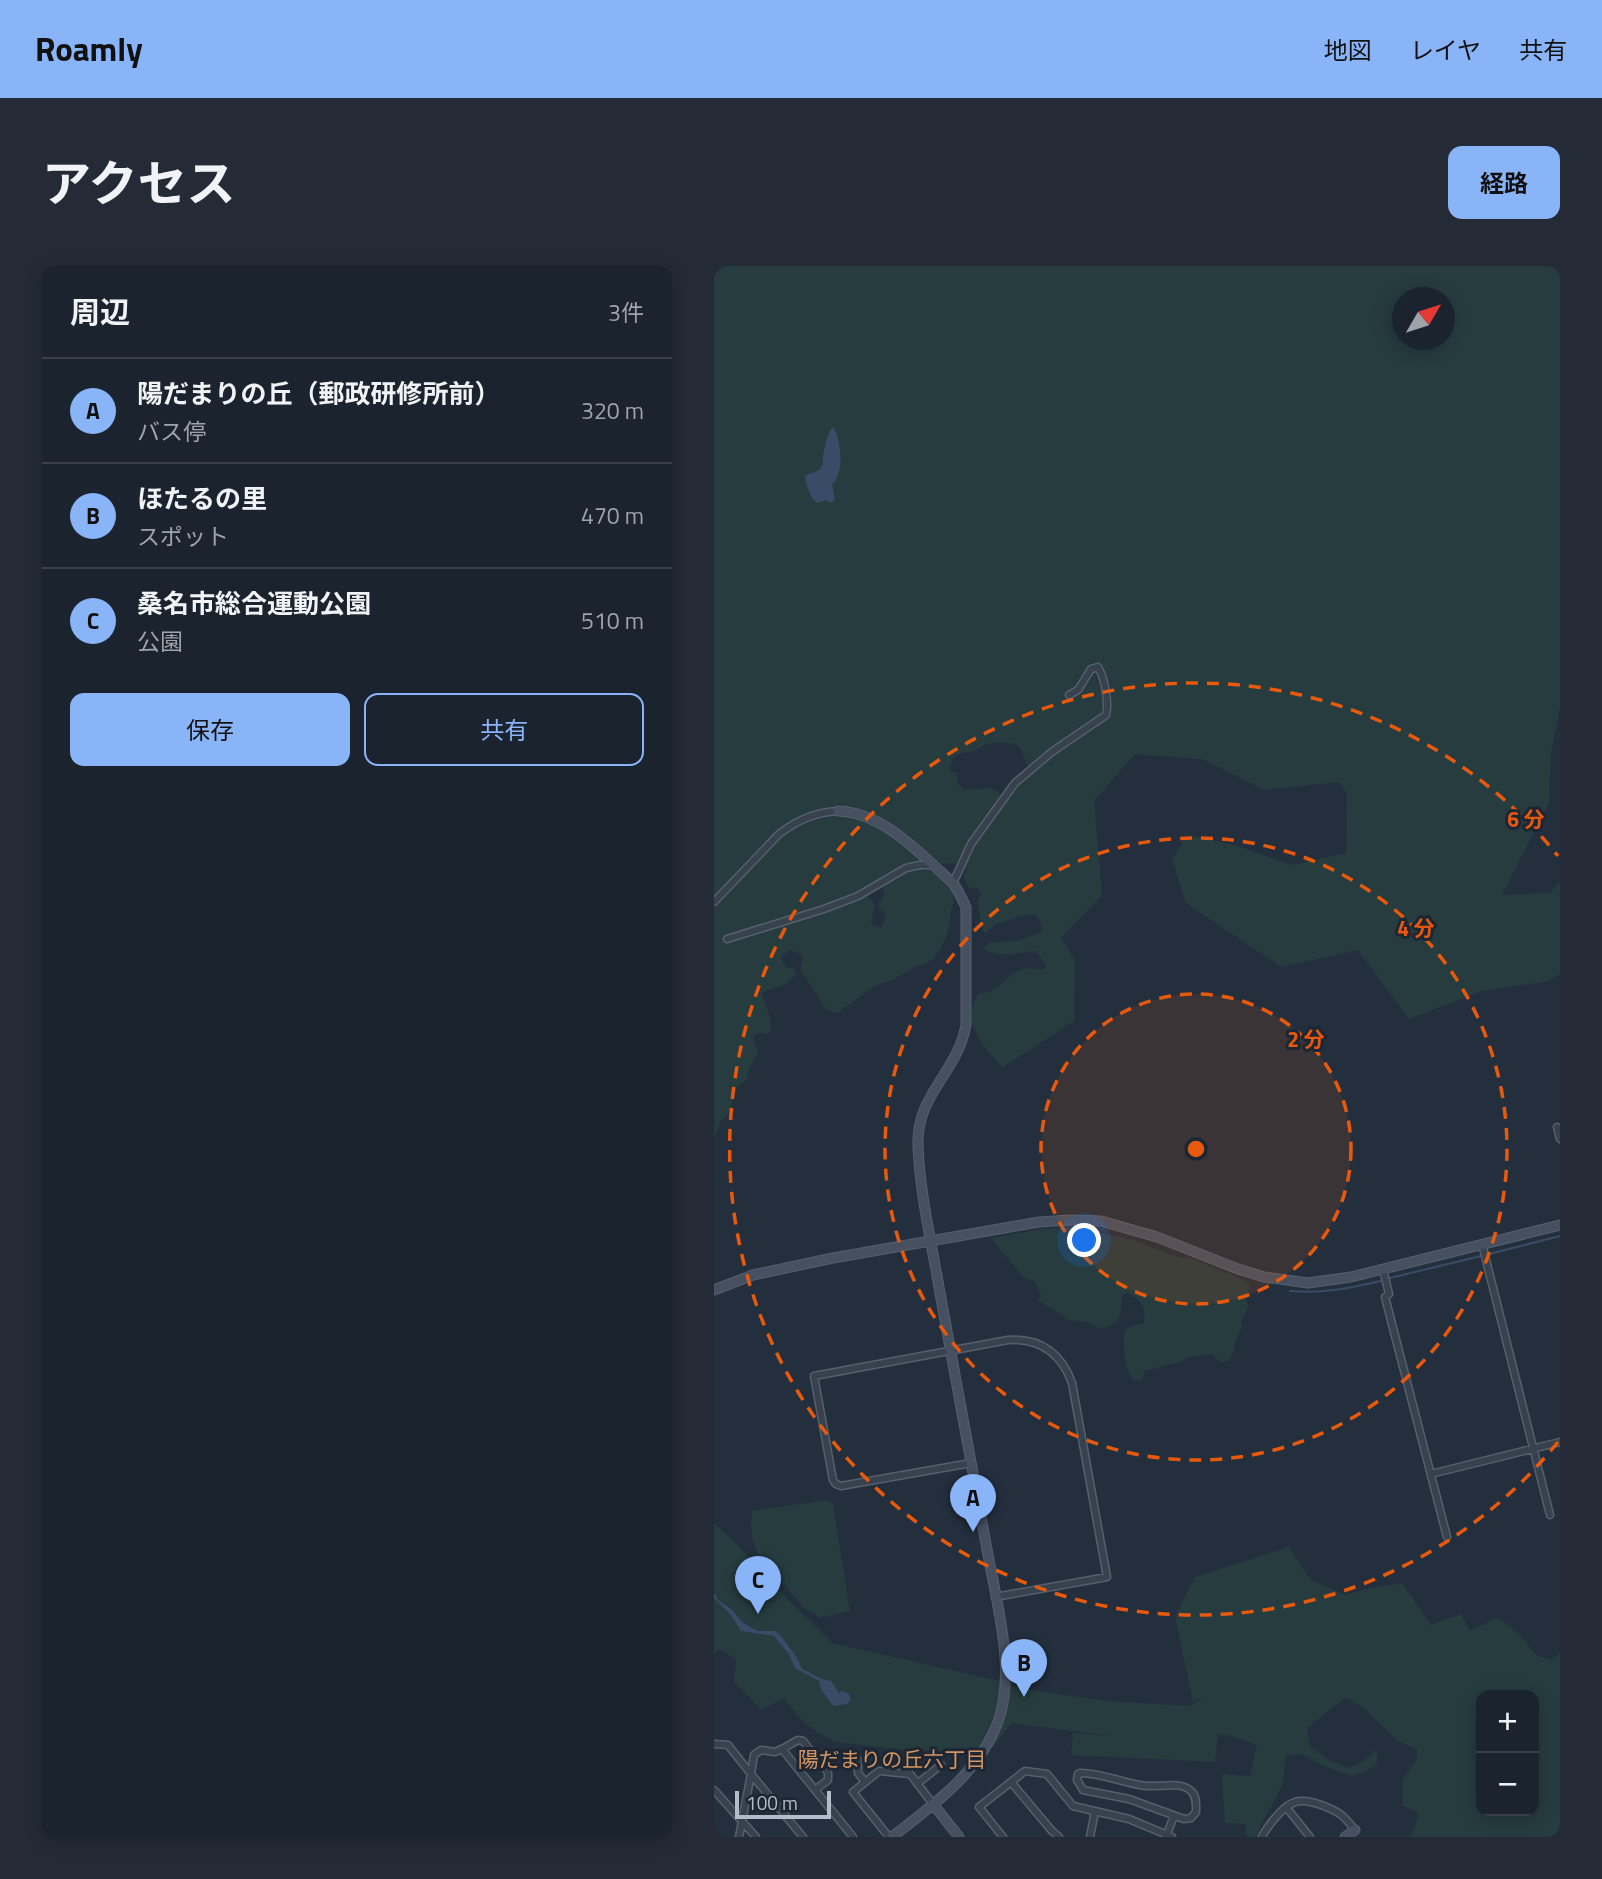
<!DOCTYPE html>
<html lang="ja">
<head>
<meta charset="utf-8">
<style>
	body { margin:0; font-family:"Titillium Web","Noto Sans JP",sans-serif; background:#242b36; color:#f1f3f6 }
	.controls { position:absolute; right:21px; bottom:21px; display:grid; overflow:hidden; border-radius:14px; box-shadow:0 4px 18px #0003 }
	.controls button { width:63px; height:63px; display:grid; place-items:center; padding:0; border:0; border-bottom:2px solid #39404a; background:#1b232e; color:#f1f3f6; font:35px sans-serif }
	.compass { position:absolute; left:678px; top:21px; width:63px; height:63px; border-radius:50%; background:#1b232e; box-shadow:0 4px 18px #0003; rotate:51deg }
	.scale { position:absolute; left:21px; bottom:18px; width:96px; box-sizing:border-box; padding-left:7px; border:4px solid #b4bcc9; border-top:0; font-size:19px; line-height:24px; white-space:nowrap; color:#b4bcc9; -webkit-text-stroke:5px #1d2633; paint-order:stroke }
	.you { position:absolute; left:371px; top:975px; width:24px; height:24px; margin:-18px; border:5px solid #fff; border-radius:50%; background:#1a73e8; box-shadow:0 0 0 10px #1a73e833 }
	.badge { display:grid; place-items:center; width:46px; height:46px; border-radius:50%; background:#8ab4f8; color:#111; font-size:23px; font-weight:700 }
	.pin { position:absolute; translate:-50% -58px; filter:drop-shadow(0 2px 4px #0008) }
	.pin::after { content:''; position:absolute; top:37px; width:24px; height:21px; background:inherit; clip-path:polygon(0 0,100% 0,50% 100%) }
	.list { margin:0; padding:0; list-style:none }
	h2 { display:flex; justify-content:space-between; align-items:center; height:91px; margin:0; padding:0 28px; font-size:30px }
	h2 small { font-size:23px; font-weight:400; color:#a0a4aa }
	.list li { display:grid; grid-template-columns:46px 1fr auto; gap:21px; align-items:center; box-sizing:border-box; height:105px; padding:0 28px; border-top:2px solid #39404a }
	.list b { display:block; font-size:26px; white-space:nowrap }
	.list p { margin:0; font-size:23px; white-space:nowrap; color:#a0a4aa }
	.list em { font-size:23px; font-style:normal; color:#a0a4aa }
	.actions { display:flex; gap:14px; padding:21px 28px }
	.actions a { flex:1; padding:16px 0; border:2px solid #8ab4f8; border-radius:14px; text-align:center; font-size:24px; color:#8ab4f8 }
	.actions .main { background:#8ab4f8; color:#111 }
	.map { position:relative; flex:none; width:846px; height:1571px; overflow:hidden; border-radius:14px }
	header { display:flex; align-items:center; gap:42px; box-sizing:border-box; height:98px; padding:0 35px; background:#8ab4f8; color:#111 }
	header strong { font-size:33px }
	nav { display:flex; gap:38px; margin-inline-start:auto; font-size:24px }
	.intro { display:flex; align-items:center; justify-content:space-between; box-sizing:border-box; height:168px; padding:0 42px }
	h1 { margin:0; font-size:49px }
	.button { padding:18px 32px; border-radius:14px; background:#8ab4f8; color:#111; font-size:24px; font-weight:700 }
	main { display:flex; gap:42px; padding:0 42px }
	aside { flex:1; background:#1b232e; border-radius:14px; box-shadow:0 4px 18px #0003 }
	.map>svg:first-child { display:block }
</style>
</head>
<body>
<header>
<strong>Roamly</strong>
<nav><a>地図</a><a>レイヤ</a><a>共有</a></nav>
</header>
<div class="intro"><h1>アクセス</h1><a class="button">経路</a></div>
<main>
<aside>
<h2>周辺<small>3件</small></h2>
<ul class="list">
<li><span class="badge">A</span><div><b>陽だまりの丘（郵政研修所前）</b><p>バス停</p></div><em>320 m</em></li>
<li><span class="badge">B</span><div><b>ほたるの里</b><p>スポット</p></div><em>470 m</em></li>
<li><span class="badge">C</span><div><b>桑名市総合運動公園</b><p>公園</p></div><em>510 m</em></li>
</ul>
<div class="actions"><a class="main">保存</a><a>共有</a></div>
</aside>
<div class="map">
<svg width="846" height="1571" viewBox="0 0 846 1571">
	<rect width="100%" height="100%" fill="#242f3e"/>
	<!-- green -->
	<path fill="#263c3f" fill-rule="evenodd" d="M0 0H846V441L837 487 835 537 788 629 836 627 846 616V708L835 715 768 725 695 753 644 684 567 701 472 637 458 593 474 569 524 580 578 599 632 587 633 527 624 516 550 524 488 493 421 488 380 535 388 629 347 672 361 694 360 755 288 802C271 781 244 755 265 727 286 729 294 703 315 702 319 702 323 703 327 704L333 700 321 685C305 686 280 694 270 682L276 676C294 677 312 674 328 665 326 646 319 647 304 651 289 656 283 656 272 667L269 665 263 637 267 628 263 622 257 623 251 616C250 609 251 602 253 594 260 573 298 523 314 507L394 448 384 399 377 400 376 405 380 406C385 418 390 434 391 447L349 475 314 502 306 481C296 475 282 475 271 479 263 483 259 487 250 486L239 492 235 504 242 507 244 511 243 516 250 524 276 522 285 526 286 533 254 577 245 597C239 597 228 599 223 597 216 594 200 578 193 572 155 540 118 530 73 557L0 630ZM688 32H730V74H688Z
		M114 549C154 547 181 572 210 596 183 598 165 617 142 627 101 646 55 657 12 670L113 645 151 630 157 632 161 639 157 657 161 661H167L172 651 170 647 164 641C167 627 174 637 168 619 175 615 183 608 192 605 210 598 218 603 231 615 236 619 239 622 240 629 241 635 238 639 237 645 236 650 236 656 235 661 231 678 221 699 202 700L180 713 159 721 124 747 117 746 112 743 90 709 86 705 89 692 86 688 76 684 66 692 73 701 80 703 82 708C74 721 60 721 48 727 51 740 61 755 55 768L45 767 40 770 39 774 45 786 35 803 33 813 19 825V834L13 849 7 855 0 873V641L67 571 89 556Z
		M354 961 382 963 384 967C398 970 411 971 424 976 442 982 459 993 479 993L532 1015 536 1020 532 1032 534 1041 527 1055 528 1062 521 1075 520 1086 515 1093 511 1096H506L498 1088 475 1091 466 1096 431 1105 427 1114H420C409 1101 409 1081 411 1065L415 1061 430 1057C432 1040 428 1036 414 1027L408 1029C406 1051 410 1056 386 1063L373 1056 355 1054 325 1035 324 1033 327 1030 321 1016 309 1011 277 972 328 963Z
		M113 1234 119 1239 136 1345 106 1352 90 1342 44 1288 38 1271 37 1258 38 1245Z
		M0 1257 20 1275 59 1318 118 1377 285 1415 306 1422 391 1435 476 1440 494 1428 479 1436 461 1350 481 1311 575 1281 597 1314 631 1329 657 1322 688 1317 717 1359 747 1348 756 1365 784 1351 807 1370 822 1389 837 1394 846 1386V1571H694L698 1568 705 1547 689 1539 688 1514 703 1493V1483L684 1475 651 1443 632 1431 593 1462 596 1480 613 1493 633 1502 647 1497 663 1483V1498L651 1506 638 1510 607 1499 588 1488 572 1489C570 1500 571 1514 566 1524 559 1540 547 1553 543 1571H533L531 1558 511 1557 508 1508 536 1510 543 1479 518 1470 504 1468 501 1496 357 1489 359 1467 406 1471 297 1457 279 1482 266 1480 257 1491 121 1476C96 1463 86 1455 70 1432L47 1444 20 1416 22 1394 7 1383 0 1387ZM767 1429H820V1545H767Z"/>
	<!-- water -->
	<path fill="#394c67" d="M118 162H120C127 176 131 207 118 219L121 233 118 237 112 234 103 237C97 233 91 217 91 210 97 206 103 207 107 202 109 199 109 194 109 190 111 181 113 169 118 162Z
		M0 1326 4 1334 18 1344 27 1355 36 1361 44 1365H61L68 1371 83 1392 88 1403 108 1413 117 1415 125 1427 128 1425 135 1428 137 1434 133 1438 119 1440 107 1423 105 1415 81 1402 75 1388 60 1370 27 1365 17 1349 0 1332Z"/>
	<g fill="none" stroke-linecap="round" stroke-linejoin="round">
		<!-- stream -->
		<path stroke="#394c67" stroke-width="2" d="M775 988 846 970
			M676 1012 767 990
			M576 1025C608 1028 636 1022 667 1015"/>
		<!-- street casing -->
		<g stroke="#565f6c" stroke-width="9">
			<path id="street" d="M239 617 257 578 301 517 339 485 392 449C395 437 391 413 384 401L377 403 364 424 355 429
				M0 636 65 568C83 554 101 546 124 545
				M13 673 110 643 144 630 192 602 206 599H218
				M843 861 846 873
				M768 978 836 1249
				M669 1003 675 1028 671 1031 733 1271
				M257 1197 127 1220 122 1218 119 1214 100 1110 294 1074C326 1072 347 1087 358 1117L393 1311 281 1331
				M717 1208 846 1176
				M0 1478 14 1479 37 1508 40 1489 47 1484 61 1486 68 1483 139 1571
				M68 1483 84 1474 89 1475 114 1506V1514L101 1524
				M144 1494V1507L151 1516
				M366 1507C390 1507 410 1518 433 1520 446 1521 467 1515 477 1525 483 1530 482 1539 482 1546L477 1552 470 1553 415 1533 369 1524 363 1514 364 1508Z
				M37 1508 89 1571
				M297 1516 338 1565 345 1571
				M204 1517 227 1499
				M0 1524 42 1571
				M572 1541 596 1571
				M453 1568 460 1550
				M25 1571 37 1508
				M175 1571 139 1526 165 1505 196 1508 219 1538
				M289 1571 265 1541 311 1505 333 1508 359 1540 415 1553 458 1571
				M376 1571 381 1545
				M548 1571C551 1564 556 1558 561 1552 577 1533 587 1531 610 1540 627 1547 629 1549 641 1564"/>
		</g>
		<!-- secondary casing -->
		<g stroke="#565f6c" stroke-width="11">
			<path id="secondary" d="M124 545C171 547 206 588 239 617L244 625 252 641V759C243 808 202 828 204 880 206 929 218 979 226 1027 242 1110 257 1194 272 1278 281 1331 303 1403 284 1456 264 1508 220 1538 178 1571
				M0 1024 39 1009 119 992 325 956 356 954 387 955 443 971 524 1003 550 1011 594 1017 637 1011 846 959
				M219 1538 245 1571
				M631 1571 641 1564"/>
		</g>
		<!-- street -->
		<use href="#street" stroke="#38414e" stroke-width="6"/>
		<!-- secondary -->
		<use href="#secondary" stroke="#465061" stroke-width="9"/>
	</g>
	<!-- distance rings -->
	<circle cx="482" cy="883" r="155" fill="#e8590c" fill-opacity=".12"/>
	<g fill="none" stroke="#e8590c" stroke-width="3.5" stroke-dasharray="12 9">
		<circle cx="482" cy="883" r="155"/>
		<circle cx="482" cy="883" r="311"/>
		<path d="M844 1176A466 466 0 1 1 844 590"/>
	</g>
	<g text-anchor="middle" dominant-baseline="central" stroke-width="6" stroke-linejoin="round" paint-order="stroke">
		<!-- neighbourhood labels -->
		<g font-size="21" fill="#d59563" stroke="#1d2633">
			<text x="178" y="1493">陽だまりの丘六丁目</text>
		</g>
	</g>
	<circle cx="482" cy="883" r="10" fill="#e8590c" stroke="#1d2633" stroke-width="3.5"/>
	<g font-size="21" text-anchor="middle" font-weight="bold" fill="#e8590c" stroke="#1d2633" stroke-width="6" stroke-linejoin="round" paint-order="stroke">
		<text x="812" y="561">6 分</text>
		<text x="702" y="670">4 分</text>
		<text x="592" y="781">2 分</text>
	</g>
</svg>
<div class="controls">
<button>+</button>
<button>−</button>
</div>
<svg class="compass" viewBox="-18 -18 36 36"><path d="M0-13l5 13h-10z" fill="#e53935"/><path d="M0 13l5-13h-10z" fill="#a0a4aa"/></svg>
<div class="scale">100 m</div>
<div class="you"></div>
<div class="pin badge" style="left:259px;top:1266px">A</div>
<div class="pin badge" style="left:310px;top:1431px">B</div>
<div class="pin badge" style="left:44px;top:1348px">C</div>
</div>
</main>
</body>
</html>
